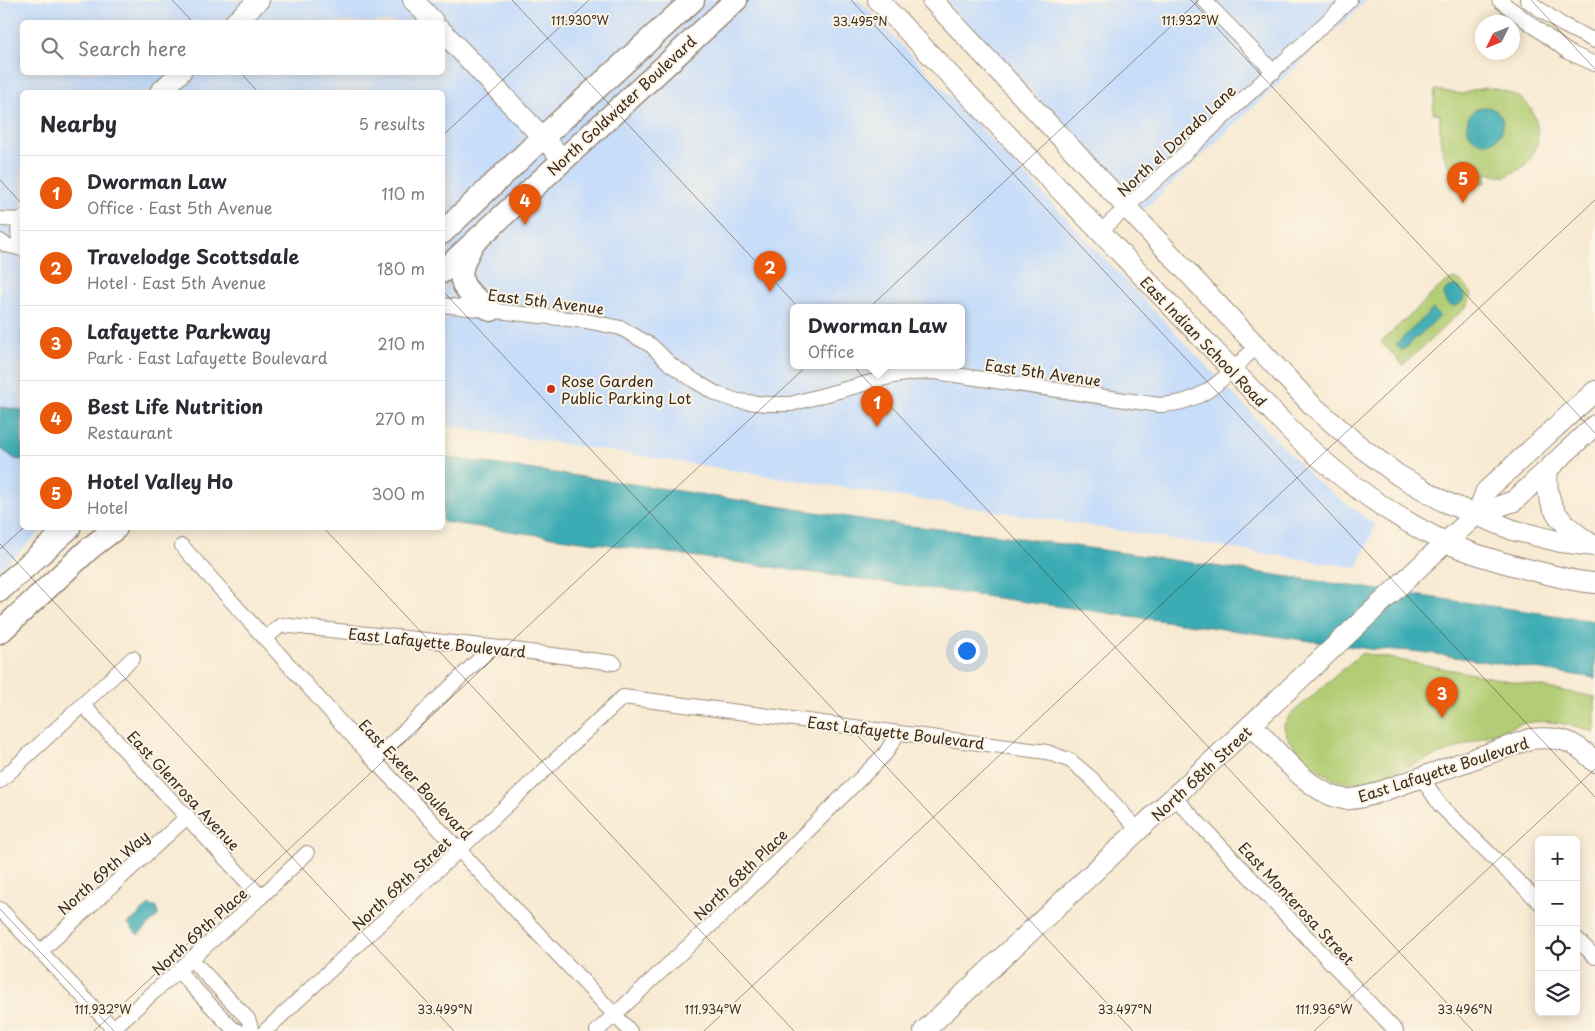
<!DOCTYPE html>
<html lang="en">
<head>
<meta charset="utf-8">
<style>
	body { margin:0; font-family:"Playpen Sans",sans-serif; background:#f7f7f7; color:#2b2b33 }
	.controls { position:absolute; right:15px; bottom:15px; display:grid; overflow:hidden; border-radius:8px; box-shadow:0 2px 12px #0003 }
	.controls button { width:45px; height:45px; display:grid; place-items:center; padding:0; border:0; border-bottom:1px solid #e1e1e2; background:#fff; color:#2b2b33; font:25px sans-serif }
	.compass { position:absolute; left:1475px; top:15px; width:45px; height:45px; border-radius:50%; background:#fff; box-shadow:0 2px 12px #0003; rotate:227deg }
	.you { position:absolute; left:966px; top:650px; width:18px; height:18px; margin:-12px; border:4px solid #fff; border-radius:50%; background:#1a73e8; box-shadow:0 0 0 8px #1a73e833 }
	.badge { display:grid; place-items:center; width:32px; height:32px; border-radius:50%; background:#ea580c; color:#fff; font-size:16px; font-weight:700 }
	.pin { position:absolute; translate:-50% -41px; filter:drop-shadow(0 1px 2px #0008) }
	.pin::after { content:''; position:absolute; top:26px; width:18px; height:15px; background:inherit; clip-path:polygon(0 0,100% 0,50% 100%) }
	.popup { position:absolute; left:790px; top:304px; width:175px; height:65px; box-sizing:border-box; display:grid; place-content:center; border-radius:8px; background:#fff; filter:drop-shadow(0 1px 4px #0005); font-size:16px; white-space:nowrap; color:#7c7c81 }
	.popup b { font-size:19px; color:#2b2b33 }
	.popup::after { content:''; position:absolute; left:50%; top:100%; margin-left:-10px; border:10px solid transparent; border-top-color:#fff }
	.list { margin:0; padding:0; list-style:none }
	h2 { display:flex; justify-content:space-between; align-items:center; height:65px; margin:0; padding:0 20px; font-size:21px }
	h2 small { font-size:16px; font-weight:400; color:#7c7c81 }
	.list li { display:grid; grid-template-columns:32px 1fr auto; gap:15px; align-items:center; box-sizing:border-box; height:75px; padding:0 20px; border-top:1px solid #e1e1e2 }
	.list b { display:block; font-size:19px; white-space:nowrap }
	.list p { margin:0; font-size:16px; white-space:nowrap; color:#7c7c81 }
	.list em { font-size:16px; font-style:normal; color:#7c7c81 }
	.icon { flex:none; width:28px; height:28px; fill:none; stroke:currentColor; stroke-width:2; stroke-linecap:round; stroke-linejoin:round }
	.map { position:relative; flex:none; width:1595px; height:1031px; overflow:hidden }
	.search { position:absolute; background:#fff; box-shadow:0 2px 12px #0003; left:20px; top:20px; width:425px; height:55px; display:flex; align-items:center; gap:12px; box-sizing:border-box; padding:0 18px; border-radius:8px; color:#7c7c81; font-size:19px }
	.panel { position:absolute; background:#fff; box-shadow:0 2px 12px #0003; left:20px; top:90px; width:425px; height:440px; border-radius:8px }
	.map>svg:first-child { display:block }
</style>
</head>
<body>
<div class="map">
<svg width="1595" height="1031" viewBox="0 0 1595 1031">
	<rect width="100%" height="100%" fill="#fcf5e5"/>
	<filter id="ink" filterUnits="userSpaceOnUse"><feTurbulence type="fractalNoise" baseFrequency=".02" numOctaves="2"/><feDisplacementMap in="SourceGraphic" scale="10" xChannelSelector="R" yChannelSelector="G"/><feConvolveMatrix kernelMatrix="1 2 1 2 8 2 1 2 1" color-interpolation-filters="sRGB"/></filter>
	<filter id="wash" filterUnits="userSpaceOnUse"><feTurbulence type="fractalNoise" baseFrequency=".0096" numOctaves="4" result="noise"/><feDisplacementMap in="SourceGraphic" scale="20" xChannelSelector="R" yChannelSelector="G"/><feGaussianBlur stdDeviation="1.12" result="paint"/><feColorMatrix in="noise" values="0 0 0 0 0 0 0 0 0 0 0 0 0 0 0 0 0 1.4 0 .05"/><feComposite in="paint" operator="in"/></filter>
	<g filter="url(#wash)">
		<rect width="100%" height="100%" fill="#f8ead3"/>
		<!-- built -->
		<path fill="#c7ddf9" fill-rule="evenodd" d="M0 0H859L1314 479 1375 525 1358 568 443 425 442 92H22V528H45L0 570ZM22 22H442V72H22ZM793 308H961V366H793Z
			M945 0H1367L1144 210Z"/>
		<!-- green -->
		<path fill="#b2cd74" stroke="#767c49" d="M1486 88C1500 89 1520 94 1529 106 1544 128 1540 159 1516 171 1513 172 1509 175 1506 176 1500 177 1492 174 1486 173V183C1479 183 1471 183 1466 181 1440 169 1439 138 1440 114L1433 113 1435 90 1463 94 1473 90Z
			M1454 279C1464 282 1468 286 1471 296L1466 307 1403 365 1381 342 1444 283Z
			M1362 653 1595 697V732C1569 724 1547 718 1519 724L1377 778C1366 781 1355 784 1343 782 1324 779 1284 744 1284 725L1289 716Z"/>
		<!-- water -->
		<path fill="#3aabb4" stroke="#3a6a69" d="M1467 125a18 18 0 1 1 36 0a18 18 0 1 1-36 0Z
			M1444 296a10 10 0 1 1 20 0a10 10 0 1 1-20 0Z
			M1433 309 1440 316 1402 351 1396 344Z
			M0 407 22 410V460L15 459 0 448Z
			M443 457 647 486 900 525 999 535 1595 621V678L1435 654 1412 651 1369 649 443 522Z
			M150 904 153 907 155 906 157 907V912L159 915 138 935 128 924Z"/>
	</g>
	<g filter="url(#ink)">
		<g fill="none" stroke-linecap="round" stroke-linejoin="round">
			<!-- street casing -->
			<g stroke="#9a8a78" stroke-width="16">
				<path id="street" d="M1204 0 1274 72
					M1499 0 1568 52 1595 64
					M1527 0 1561 24 1595 41
					M22 218C17 227 17 236 22 245
					M0 219 21 220
					M1100 232 1350 0
					M0 241 6 245 22 249
					M442 305 586 321 621 328 652 346 670 364 695 381 717 394 738 401 767 404H791L893 376 911 373 935 372 1159 405C1206 404 1225 376 1257 346
					M182 546 374 760 630 1031
					M265 639 281 625 492 647 614 663
					M83 705 261 897
					M374 760 492 647
					M1422 778 1440 805 1454 819 1539 902
					M0 781 133 658
					M1174 797 1396 1031
					M0 909 113 1028
					M1576 938 1595 957
					M40 952 188 816
					M191 959 248 1019 252 1031
					M178 971 232 1028 238 1031
					M110 1031 261 897 307 853
					M265 1031 623 697 1047 752 1071 761 1091 778 1139 831
					M597 1031 739 899 885 754 898 733"/>
			</g>
			<!-- secondary casing -->
			<g stroke="#9a8a78" stroke-width="22">
				<path id="secondary" d="M413 0 434 22
					M878 0 1294 434C1338 477 1389 515 1445 542 1476 556 1511 565 1543 573 1560 577 1577 582 1595 583
					M932 0 1312 405 1358 445 1398 475 1445 502 1513 530 1561 542 1595 546
					M235 22 259 0
					M442 31 563 159
					M160 92 181 72
					M1548 469C1543 507 1561 524 1591 544
					M1477 514 1486 491 1595 391
					M1252 725C1275 749 1310 794 1344 799 1353 800 1362 797 1371 795L1530 739C1560 736 1574 740 1595 762
					M924 1031 1446 542 1477 514 1514 501 1595 425"/>
			</g>
			<!-- primary casing -->
			<g stroke="#9a8a78" stroke-width="25">
				<path id="primary" d="M442 233 542 138 693 0
					M470 249C451 282 465 291 491 310
					M442 272 736 0
					M0 590 69 528
					M0 632 90 548 116 528"/>
			</g>
			<!-- street -->
			<use href="#street" stroke="#fff" stroke-width="14"/>
			<!-- secondary -->
			<use href="#secondary" stroke="#fff" stroke-width="20"/>
			<!-- primary -->
			<use href="#primary" stroke="#fff" stroke-width="22"/>
		</g>
	</g>
	<!-- ticks -->
	<path fill="none" stroke="#3b2a1e" stroke-width="1" stroke-opacity="0.45" d="M172 0 193 22M512 0 1473 1031M851 0 1595 797M1191 0 1595 433M1531 0 1595 69M240 72 258 92M442 136 589 0M0 180 22 204M442 290 1133 1031M324 528 794 1031M0 544 454 1031M0 549 23 528M0 909 114 1031M94 1031 1199 0M704 1031 1595 200M1314 1031 1595 769"/>
	<!-- markers -->
	<circle fill="#c8321e" stroke="#fcf5e5" stroke-width="2" cx="551" cy="389" r="5"/>
	<g text-anchor="middle" dominant-baseline="central" stroke-width="4" stroke-linejoin="round" paint-order="stroke">
		<!-- street labels -->
		<g font-size="15" fill="#3b2a1e" stroke="#fcf5e5">
			<text transform="translate(621 105) rotate(-43)">North Goldwater Boulevard</text>
			<text transform="translate(1176 140) rotate(-43)">North el Dorado Lane</text>
			<text transform="translate(546 301) rotate(7)">East 5th Avenue</text>
			<text transform="translate(1204 341) rotate(46)">East Indian School Road</text>
			<text transform="translate(1043 372) rotate(8)">East 5th Avenue</text>
			<text transform="translate(437 642) rotate(6)">East Lafayette Boulevard</text>
			<text transform="translate(896 732) rotate(7)">East Lafayette Boulevard</text>
			<text transform="translate(1443 769) rotate(-18)">East Lafayette Boulevard</text>
			<text transform="translate(1201 773) rotate(-43)">North 68th Street</text>
			<text transform="translate(416 779) rotate(47)">East Exeter Boulevard</text>
			<text transform="translate(184 790) rotate(47)">East Glenrosa Avenue</text>
			<text transform="translate(103 872) rotate(-42)">North 69th Way</text>
			<text transform="translate(740 874) rotate(-44)">North 68th Place</text>
			<text transform="translate(401 883) rotate(-43)">North 69th Street</text>
			<text transform="translate(1297 903) rotate(47)">East Monterosa Street</text>
			<text transform="translate(199 931) rotate(-42)">North 69th Place</text>
		</g>
		<!-- poi labels -->
		<g font-size="15" fill="#3b2a1e" stroke="#fcf5e5" text-anchor="start">
			<text x="561" y="380">Rose Garden<tspan x="561" dy="17">Public Parking Lot</tspan></text>
		</g>
	</g>
	<g font-size="12" text-anchor="middle" fill="#3b2a1e" stroke="#fcf5e5" stroke-width="4" stroke-linejoin="round" paint-order="stroke">
		<text x="580" y="25">111.930°W</text>
		<text x="1190" y="25">111.932°W</text>
		<text x="860" y="26">33.495°N</text>
		<text x="445" y="1014">33.499°N</text>
		<text x="1125" y="1014">33.497°N</text>
		<text x="1465" y="1014">33.496°N</text>
		<text x="103" y="1014">111.932°W</text>
		<text x="713" y="1014">111.934°W</text>
		<text x="1324" y="1014">111.936°W</text>
	</g>
</svg>
<div class="controls">
<button>+</button>
<button>−</button>
<button><svg class="icon" aria-label="locate" viewBox="0 0 24 24"><circle cx="12" cy="12" r="6"/><path d="M12 2v4M12 18v4M2 12h4M18 12h4"/></svg></button>
<button><svg class="icon" aria-label="layers" viewBox="0 0 24 24"><path d="M12 4l9 5-9 5-9-5zM3 14l9 5 9-5"/></svg></button>
</div>
<svg class="compass" viewBox="-18 -18 36 36"><path d="M0-13l5 13h-10z" fill="#e53935"/><path d="M0 13l5-13h-10z" fill="#7c7c81"/></svg>
<div class="you"></div>
<div class="pin badge" style="left:877px;top:427px">1</div>
<div class="popup"><b>Dworman Law</b>Office</div>
<div class="pin badge" style="left:770px;top:292px">2</div>
<div class="pin badge" style="left:1442px;top:718px">3</div>
<div class="pin badge" style="left:525px;top:225px">4</div>
<div class="pin badge" style="left:1463px;top:203px">5</div>
<div class="search"><svg class="icon" aria-label="search" viewBox="0 0 24 24"><circle cx="10" cy="10" r="6"/><path d="M15 15l6 6"/></svg>Search here</div>
<section class="panel">
<h2>Nearby<small>5 results</small></h2>
<ul class="list">
<li><span class="badge">1</span><div><b>Dworman Law</b><p>Office · East 5th Avenue</p></div><em>110 m</em></li>
<li><span class="badge">2</span><div><b>Travelodge Scottsdale</b><p>Hotel · East 5th Avenue</p></div><em>180 m</em></li>
<li><span class="badge">3</span><div><b>Lafayette Parkway</b><p>Park · East Lafayette Boulevard</p></div><em>210 m</em></li>
<li><span class="badge">4</span><div><b>Best Life Nutrition</b><p>Restaurant</p></div><em>270 m</em></li>
<li><span class="badge">5</span><div><b>Hotel Valley Ho</b><p>Hotel</p></div><em>300 m</em></li>
</ul>
</section>
</div>
</body>
</html>
